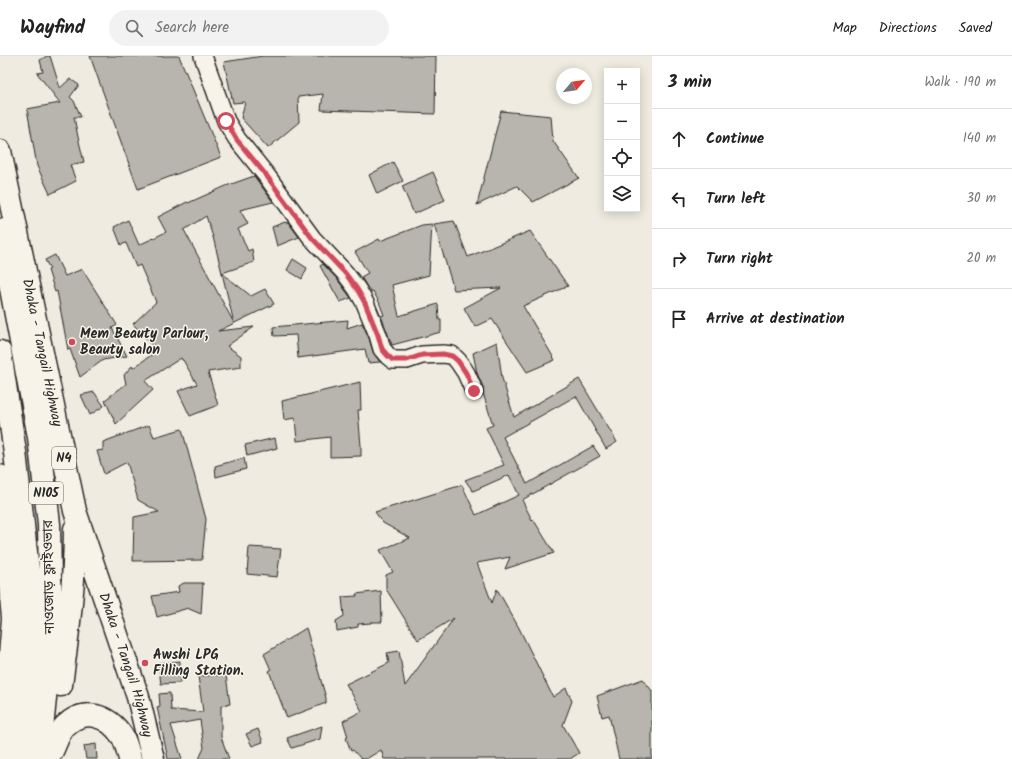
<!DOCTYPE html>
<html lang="en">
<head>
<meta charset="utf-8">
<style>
	body { margin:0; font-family:Kalam,"Noto Sans Bengali",sans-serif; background:#f2f2f2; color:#222 }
	.controls { position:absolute; right:12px; top:12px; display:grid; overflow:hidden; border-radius:0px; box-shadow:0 2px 10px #0003 }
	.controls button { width:36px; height:36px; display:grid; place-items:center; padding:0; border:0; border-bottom:1px solid #e0e0e0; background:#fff; color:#222; font:20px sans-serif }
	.compass { position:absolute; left:556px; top:12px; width:36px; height:36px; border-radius:50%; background:#fff; box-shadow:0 2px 10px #0003; rotate:61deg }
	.stop { position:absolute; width:12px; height:12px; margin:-9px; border:3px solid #d1495b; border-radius:50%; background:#fff }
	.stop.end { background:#d1495b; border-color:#fff; box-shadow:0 1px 4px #0008 }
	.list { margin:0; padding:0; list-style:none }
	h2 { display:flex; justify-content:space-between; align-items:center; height:52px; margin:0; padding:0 16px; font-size:17px }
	h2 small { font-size:13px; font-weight:400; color:#767676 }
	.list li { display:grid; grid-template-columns:26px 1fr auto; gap:12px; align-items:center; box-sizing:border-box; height:60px; padding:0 16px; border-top:1px solid #e0e0e0 }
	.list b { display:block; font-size:15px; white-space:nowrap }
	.list em { font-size:13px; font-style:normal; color:#767676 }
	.icon { flex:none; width:22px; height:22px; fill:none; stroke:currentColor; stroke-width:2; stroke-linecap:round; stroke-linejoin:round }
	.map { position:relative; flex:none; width:652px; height:703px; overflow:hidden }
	header { display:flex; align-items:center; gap:24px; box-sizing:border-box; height:56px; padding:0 20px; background:#fff; border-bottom:1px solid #e0e0e0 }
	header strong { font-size:19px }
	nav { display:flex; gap:22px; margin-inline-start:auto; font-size:14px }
	.search { width:280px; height:36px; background:#f2f2f2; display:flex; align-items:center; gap:10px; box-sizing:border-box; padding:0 14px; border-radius:22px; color:#767676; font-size:15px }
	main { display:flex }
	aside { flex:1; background:#fff }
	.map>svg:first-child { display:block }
</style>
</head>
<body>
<header>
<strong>Wayfind</strong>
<div class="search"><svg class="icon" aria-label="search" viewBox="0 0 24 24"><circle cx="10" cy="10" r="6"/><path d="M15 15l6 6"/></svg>Search here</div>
<nav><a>Map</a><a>Directions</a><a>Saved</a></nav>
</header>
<main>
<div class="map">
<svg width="652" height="703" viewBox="0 0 652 703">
	<rect width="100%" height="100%" fill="#efebe0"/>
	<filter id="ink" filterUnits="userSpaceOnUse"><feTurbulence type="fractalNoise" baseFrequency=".025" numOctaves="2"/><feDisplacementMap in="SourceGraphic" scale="8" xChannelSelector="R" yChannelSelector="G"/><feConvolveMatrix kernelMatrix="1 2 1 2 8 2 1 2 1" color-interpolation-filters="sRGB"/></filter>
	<g filter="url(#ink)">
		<!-- building -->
		<path fill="#b8b5ae" stroke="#2b2b2b" d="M47 0H50L60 32 70 23 79 29 70 41 74 45 81 61H74L78 81 84 106 70 109 76 125 50 138 37 110 27 53 60 47 37 17 43 16 40 4Z
			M90 0H179L221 101 138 133Z
			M263 0H436L435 58 321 54 323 38 298 41 299 66 268 92 241 62 245 46 233 47 224 6Z
			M501 55 551 60 553 85 579 122 533 146 517 130 477 149Z
			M393 106 403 125 377 138 369 119Z
			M433 116 445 144 414 158 402 130Z
			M254 120 273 146 240 154 248 168 238 173 248 195 252 193 254 206 222 217 213 181 206 160 184 174 234 267 222 217 251 240 265 233 274 248 218 275 254 271 227 290 241 300V311L208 316 218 349 190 360 178 335 197 328 183 304H182L181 302 145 325 153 334 116 368 105 344 126 328 124 319 132 310 133 312 157 295 133 268 156 246 140 209 136 211 126 187 121 189 114 171 128 164 139 189 166 176 158 161 187 146 188 147 226 130Z
			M454 165 468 201 530 175 568 230 523 250 555 304 527 316 492 263 475 271 464 252 501 232 454 234 434 168Z
			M285 166 286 167 288 166 299 181 277 190 272 171Z
			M432 168 429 219 392 229 399 260 438 248 439 264H441V276L392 289 381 260 384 259 379 246 373 235 370 236 361 221 368 217 355 196 379 183 380 185 422 169Z
			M55 199 65 220 80 214V215L82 213 117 269 112 272 127 300 103 304 80 321 70 293 68 294 57 235 55 236 48 214 50 213 45 204Z
			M293 203 307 212 302 223 287 214Z
			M323 208 337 223 351 242 340 246 320 210Z
			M348 264 347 272 362 267 369 282 373 296 380 306 368 307 365 293 298 302 296 279 274 280 273 271Z
			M497 286 502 322 514 361 569 329 579 323 617 386 606 393 576 340 503 381 527 428 593 390 600 400 522 444 532 464 533 463 554 497 505 513 510 501 477 507 492 547 497 533 519 572 553 641 566 632 572 645 563 669 579 697 570 703H384L381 694 366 703H361L353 694 351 695 346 682 348 681 343 665 362 655 346 628 389 607 387 597 399 595 405 630 454 562 418 584 386 533V519L393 516 380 494 410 482 383 467 375 456 462 429 476 459 519 439 509 419 473 435 465 424 504 409 486 372 493 369 483 337V331L477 317 473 297Z
			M360 326 361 354H358L361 390V400L330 401V381L297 385 295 362 284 364 282 345Z
			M94 336 104 350 90 359 81 339Z
			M149 369 154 381 182 373 206 463 202 504 133 505 134 461 159 456 138 444 127 406 104 418 97 395 103 394V386Z
			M275 382 277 392 247 400 245 389Z
			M244 402 246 413 216 421 215 410Z
			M249 491 281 493 277 521 247 518Z
			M184 527H203L201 558 187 552 185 553 157 561 152 540 179 536 178 530Z
			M381 535 382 566H371V567L358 568V571L337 575 336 565 344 560 342 541 357 540 356 538Z
			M306 572 326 642V647L287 662 269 615 271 614 264 598Z
			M180 605V627L161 628 158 607Z
			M226 619 230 648 221 650V681L229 703H199L204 692 200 664 171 669 182 703H168L157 651 160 650 159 638 170 637 171 654 203 656 198 620Z
			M643 623 652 635V703H619L609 659 602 661 597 640Z
			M322 670 320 683 292 692 287 682Z
			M258 673 263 686 252 690 246 678Z
			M96 688 97 703H86L84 690Z"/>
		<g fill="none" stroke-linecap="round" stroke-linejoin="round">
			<!-- minor casing -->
			<g stroke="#2b2b2b" stroke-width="20">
				<path id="minor" d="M203 0 226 65 237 83 266 119 312 182 345 217 357 233 365 247 378 279 382 293 388 300 393 304H407L422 299 443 298 452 299 458 305 466 317 474 335"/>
			</g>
			<!-- highway casing -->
			<g stroke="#2b2b2b" stroke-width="25">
				<g id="highway">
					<path id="s1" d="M0 95 75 455 138 641 153 703"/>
					<path d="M0 174 39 381 49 468 51 581 39 703"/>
					<path d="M0 296 15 396 32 551 30 605 22 703"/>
					<path d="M0 420 13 562 2 703"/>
					<path d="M61 629C68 577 75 525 75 473"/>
					<path d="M52 695C56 687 59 676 65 670 84 651 108 659 122 680 126 686 128 696 130 703"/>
				</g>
			</g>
			<!-- minor -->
			<use href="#minor" stroke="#f7f3e8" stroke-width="17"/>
			<!-- highway -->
			<use href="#highway" stroke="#f7f3e8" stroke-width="22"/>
		</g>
	</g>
	<g fill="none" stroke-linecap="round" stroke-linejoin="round" filter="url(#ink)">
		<!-- route -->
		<path stroke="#d1495b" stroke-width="5" d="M226 65 237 84 266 119 312 182 345 217 357 233 365 247 378 279 382 293 388 300 393 304H407L422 299 443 298 452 300 458 305 466 317 474 335"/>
	</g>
	<!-- markers -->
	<g fill="#d1495b" stroke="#f7f3e8" stroke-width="1.5">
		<circle cx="72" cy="286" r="4"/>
		<circle cx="145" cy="607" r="4"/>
	</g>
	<g text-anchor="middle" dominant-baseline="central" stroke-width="3" stroke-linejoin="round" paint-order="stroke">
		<!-- shield labels -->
		<g fill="#f7f3e8" stroke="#686764" stroke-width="1">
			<rect x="52" y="391" width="24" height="22" rx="3"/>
			<rect x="29" y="426" width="34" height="22" rx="3"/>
		</g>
		<g font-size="13" font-weight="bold" fill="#2b2b2b">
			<text x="64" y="402">N4</text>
			<text x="46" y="437">N105</text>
		</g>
		<!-- poi labels -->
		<g font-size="14" font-weight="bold" fill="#2b2b2b" stroke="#f7f3e8" text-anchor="start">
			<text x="80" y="278">Mem Beauty Parlour,<tspan x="80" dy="16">Beauty salon</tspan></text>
			<text x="153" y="599">Awshi LPG<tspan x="153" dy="16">Filling Station.</tspan></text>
		</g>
		<!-- street labels -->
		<g font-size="14" fill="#2b2b2b" stroke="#f7f3e8">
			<text stroke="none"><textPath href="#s1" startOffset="206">Dhaka - Tangail Highway</textPath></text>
			<text transform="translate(49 521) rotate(-91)">নাওজোড় ফ্লাইওভার</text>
			<text stroke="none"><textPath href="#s1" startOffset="530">Dhaka - Tangail Highway</textPath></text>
		</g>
	</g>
</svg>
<div class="controls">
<button>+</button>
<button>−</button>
<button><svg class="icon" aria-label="locate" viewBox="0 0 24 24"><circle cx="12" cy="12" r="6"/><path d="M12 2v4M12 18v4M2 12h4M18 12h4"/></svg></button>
<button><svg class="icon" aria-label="layers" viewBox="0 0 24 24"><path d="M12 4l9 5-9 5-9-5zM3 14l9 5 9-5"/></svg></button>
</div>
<svg class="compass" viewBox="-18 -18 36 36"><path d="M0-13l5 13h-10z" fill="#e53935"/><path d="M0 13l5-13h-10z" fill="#767676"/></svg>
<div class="stop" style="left:226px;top:65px"></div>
<div class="stop end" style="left:474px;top:335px"></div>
</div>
<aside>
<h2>3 min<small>Walk · 190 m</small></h2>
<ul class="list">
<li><svg class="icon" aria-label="ahead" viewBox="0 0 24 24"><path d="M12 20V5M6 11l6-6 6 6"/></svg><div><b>Continue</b></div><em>140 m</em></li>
<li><svg class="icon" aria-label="left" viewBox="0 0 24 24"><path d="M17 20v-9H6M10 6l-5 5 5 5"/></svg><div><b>Turn left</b></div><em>30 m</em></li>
<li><svg class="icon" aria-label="right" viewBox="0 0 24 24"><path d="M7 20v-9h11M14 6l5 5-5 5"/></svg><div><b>Turn right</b></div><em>20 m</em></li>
<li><svg class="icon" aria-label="arrive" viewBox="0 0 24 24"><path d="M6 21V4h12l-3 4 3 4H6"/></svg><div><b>Arrive at destination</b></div></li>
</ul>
</aside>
</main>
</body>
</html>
